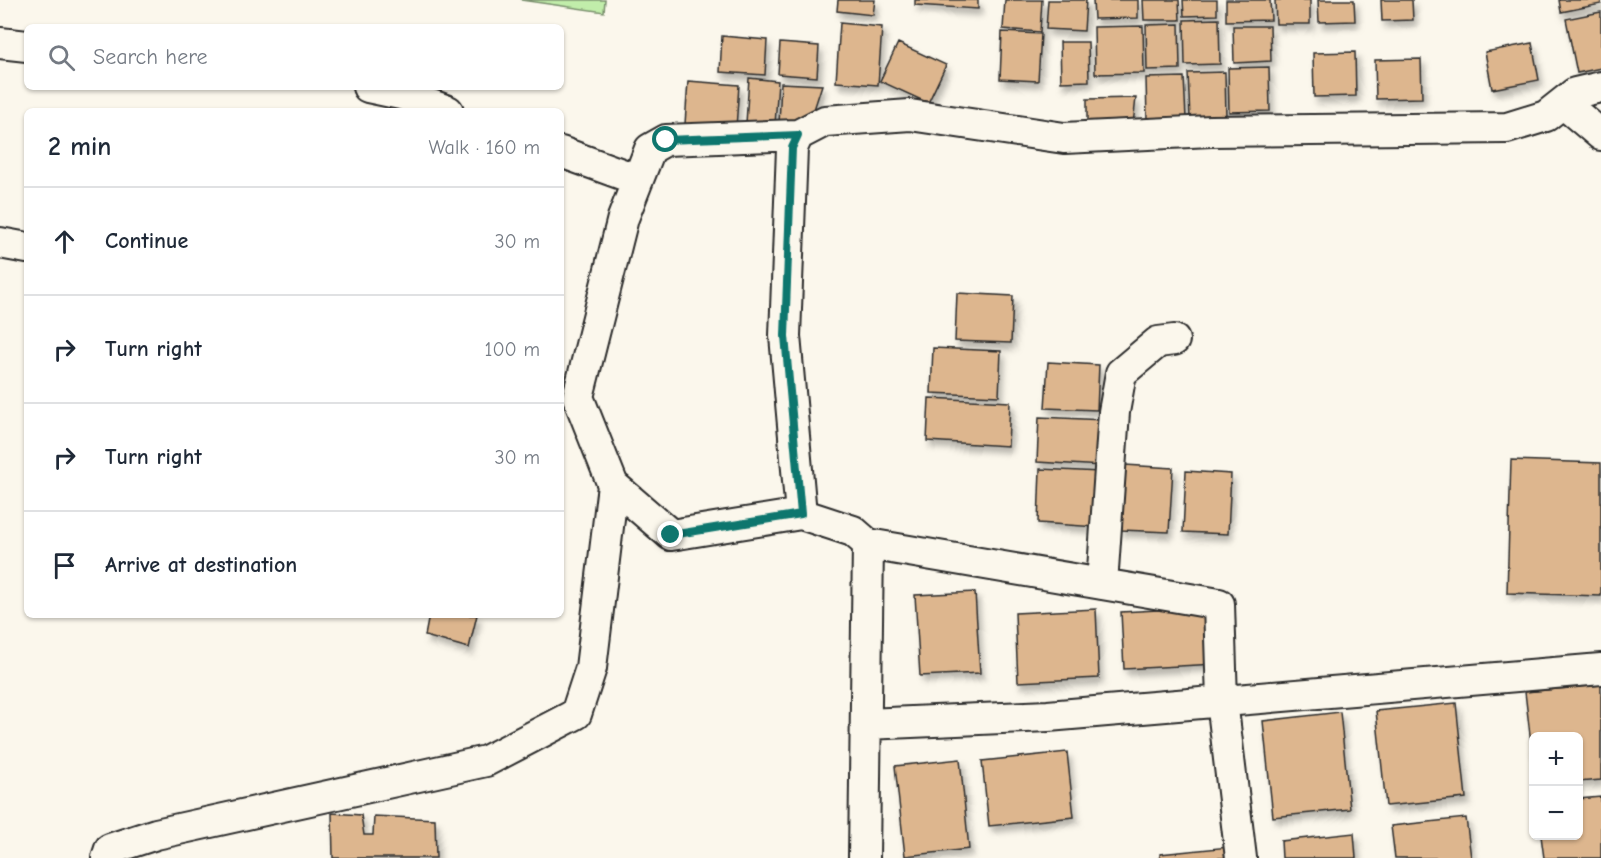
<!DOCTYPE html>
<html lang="en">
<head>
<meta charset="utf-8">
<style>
	body { margin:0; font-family:"Comic Neue",sans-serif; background:#f2f2f3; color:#1f2937 }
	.controls { position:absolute; right:18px; bottom:18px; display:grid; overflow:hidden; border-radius:9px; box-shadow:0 2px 4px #0004 }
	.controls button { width:54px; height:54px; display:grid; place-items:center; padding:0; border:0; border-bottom:2px solid #e0e1e3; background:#fff; color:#1f2937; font:30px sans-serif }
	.stop { position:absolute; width:18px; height:18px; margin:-14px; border:4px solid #0f766e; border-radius:50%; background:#fff }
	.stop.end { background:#0f766e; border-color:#fff; box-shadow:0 2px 6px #0008 }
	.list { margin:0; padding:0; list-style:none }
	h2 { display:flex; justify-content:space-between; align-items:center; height:78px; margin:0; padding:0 24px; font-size:26px }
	h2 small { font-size:20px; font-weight:400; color:#747a83 }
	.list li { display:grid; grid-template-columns:39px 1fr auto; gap:18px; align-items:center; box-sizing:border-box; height:108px; padding:0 24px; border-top:2px solid #e0e1e3 }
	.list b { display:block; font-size:22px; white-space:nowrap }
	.list em { font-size:20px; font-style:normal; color:#747a83 }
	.icon { flex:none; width:33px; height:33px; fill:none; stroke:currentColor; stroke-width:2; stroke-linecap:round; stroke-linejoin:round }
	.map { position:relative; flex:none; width:1601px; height:858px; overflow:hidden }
	.search { position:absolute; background:#fff; box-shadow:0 2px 4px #0004; left:24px; top:24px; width:540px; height:66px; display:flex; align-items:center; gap:15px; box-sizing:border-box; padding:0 21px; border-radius:9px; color:#747a83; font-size:22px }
	.panel { position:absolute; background:#fff; box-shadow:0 2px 4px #0004; left:24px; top:108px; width:540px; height:510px; border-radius:9px }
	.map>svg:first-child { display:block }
</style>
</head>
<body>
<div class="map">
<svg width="1601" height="858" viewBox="0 0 1601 858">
	<defs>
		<filter id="shadow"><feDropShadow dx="3.5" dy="6" stdDeviation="3" flood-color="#0004"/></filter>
	</defs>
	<rect width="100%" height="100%" fill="#fbf7ec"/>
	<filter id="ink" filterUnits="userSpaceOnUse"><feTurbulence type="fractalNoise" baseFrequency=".0167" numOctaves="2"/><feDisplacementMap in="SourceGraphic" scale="12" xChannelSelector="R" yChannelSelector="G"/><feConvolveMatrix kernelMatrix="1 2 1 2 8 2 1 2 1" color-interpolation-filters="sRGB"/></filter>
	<g filter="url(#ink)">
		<!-- green -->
		<path fill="#c1edaa" stroke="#768c6a" stroke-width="1.5" d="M521 0H605L604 12Z"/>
		<!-- building -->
		<path fill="#ddb68e" stroke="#2b2b2b" stroke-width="1.5" filter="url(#shadow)" d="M838 0H875L873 15 837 11Z
			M915 0H978V9L915 5Z
			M1005 0H1042L1040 32 1003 29Z
			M1048 0H1086L1084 31 1046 29Z
			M1093 0H1138V18L1094 19Z
			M1143 0H1179L1180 20H1144Z
			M1183 0H1217V15L1184 16Z
			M1226 0H1270L1271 20 1226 21Z
			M1275 0H1310V24H1276Z
			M1318 0H1354L1355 21 1319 22Z
			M1381 0H1412L1413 20 1382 21Z
			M1559 0H1601V4L1561 12Z
			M1601 12V68L1577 73 1566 19Z
			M1219 19 1220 64 1185 65 1184 20Z
			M840 23 882 27 878 85 836 82Z
			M1179 24 1180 69 1147 70 1146 25Z
			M1143 26 1144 73 1095 74 1094 27Z
			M1233 26H1270L1271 61 1234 63Z
			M1002 32 1041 34 1038 81 1000 79Z
			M722 36 767 40 765 75 720 72Z
			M1060 42H1088L1089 81 1061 82Z
			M780 43 819 46 817 77 778 74Z
			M898 43 946 65 928 103 880 81Z
			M1532 43 1539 80 1492 89 1485 52Z
			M1355 52 1356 96 1314 97 1313 53Z
			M1421 59 1422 98 1376 99 1375 60Z
			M1269 67 1270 111 1229 112 1228 68Z
			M1225 72 1226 117 1190 118 1188 73Z
			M1184 77 1186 119 1147 120 1146 78Z
			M749 78 778 81 775 125 746 123Z
			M688 81 739 85 736 128 685 124Z
			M781 83 822 85 810 122 779 124Z
			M1136 98 1133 124 1087 125V99Z
			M957 293 1013 296 1011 343 955 341Z
			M933 348 1001 351 999 396 931 393Z
			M1048 362 1099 365 1097 410 1045 408Z
			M929 398 1010 402 1008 446 927 441Z
			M1039 417 1105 420 1102 466 1037 462Z
			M1511 460 1601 463V596L1507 593Z
			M1125 465 1173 468 1169 532 1121 530Z
			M1040 469 1100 472 1097 527 1038 523Z
			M1186 471 1231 474 1228 534 1183 532Z
			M975 592 980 673 920 676 915 595Z
			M1213 607 1216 664 1124 669 1121 612Z
			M1096 609 1099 678 1018 682 1015 613Z
			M429 615H477L469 648 425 636Z
			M1601 685V780L1578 782V736H1534V769L1525 692Z
			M1456 703 1466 798 1386 806 1376 711Z
			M1340 712 1350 809 1273 817 1263 721Z
			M1067 752 1074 817 989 826 982 761Z
			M960 759 969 849 905 856 895 766Z
			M1601 797V858H1544L1541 836H1578V799Z
			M332 813 361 815 364 835H373L374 816 435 819 436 858H333Z
			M1466 818 1471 858H1395L1391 826Z
			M1354 833 1356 858H1282L1281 841Z
			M1229 847 1230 858H1160V854Z"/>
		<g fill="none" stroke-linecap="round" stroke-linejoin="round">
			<!-- minor casing -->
			<g stroke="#2b2b2b" stroke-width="34">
				<path id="minor" d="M0 43 27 46
					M368 87 401 94 448 111
					M1563 103 1601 135
					M798 135 792 148 785 336 801 514
					M561 152 638 180
					M0 243 27 248
					M1102 584 1114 412 1121 373 1158 342 1174 340
					M866 724 1048 716 1601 669
					M107 858 110 849 156 834 486 761 576 714 591 668 613 485
					M864 858 868 544
					M1241 858 1222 701 1219 604 868 544 853 531 801 514 671 535 613 485 578 397 623 218 650 149 666 140 798 135 825 121 910 115 1064 138 1211 131 1507 128 1546 116 1575 93 1601 87"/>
			</g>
			<!-- minor -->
			<use href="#minor" stroke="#fbf7ec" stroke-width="30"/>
		</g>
	</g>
	<g fill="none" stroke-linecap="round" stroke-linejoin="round" filter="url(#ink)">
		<!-- route -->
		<path stroke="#0f766e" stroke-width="8" d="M666 140 798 135 792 148 785 336 801 514 671 535"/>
	</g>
</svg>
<div class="controls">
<button>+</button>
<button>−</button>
</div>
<div class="stop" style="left:666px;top:140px"></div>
<div class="stop end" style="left:671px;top:535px"></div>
<div class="search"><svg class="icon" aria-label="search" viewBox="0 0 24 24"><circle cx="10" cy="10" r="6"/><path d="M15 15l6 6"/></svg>Search here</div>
<section class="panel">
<h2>2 min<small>Walk · 160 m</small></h2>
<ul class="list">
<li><svg class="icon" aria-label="ahead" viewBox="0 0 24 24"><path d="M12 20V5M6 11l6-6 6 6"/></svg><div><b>Continue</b></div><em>30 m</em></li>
<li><svg class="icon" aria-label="right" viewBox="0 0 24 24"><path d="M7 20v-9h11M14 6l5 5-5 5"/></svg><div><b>Turn right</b></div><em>100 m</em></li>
<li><svg class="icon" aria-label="right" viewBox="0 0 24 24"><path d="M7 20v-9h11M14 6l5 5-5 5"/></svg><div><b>Turn right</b></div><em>30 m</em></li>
<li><svg class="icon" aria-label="arrive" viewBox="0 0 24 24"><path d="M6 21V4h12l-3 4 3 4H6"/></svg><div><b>Arrive at destination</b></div></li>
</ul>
</section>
</div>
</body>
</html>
